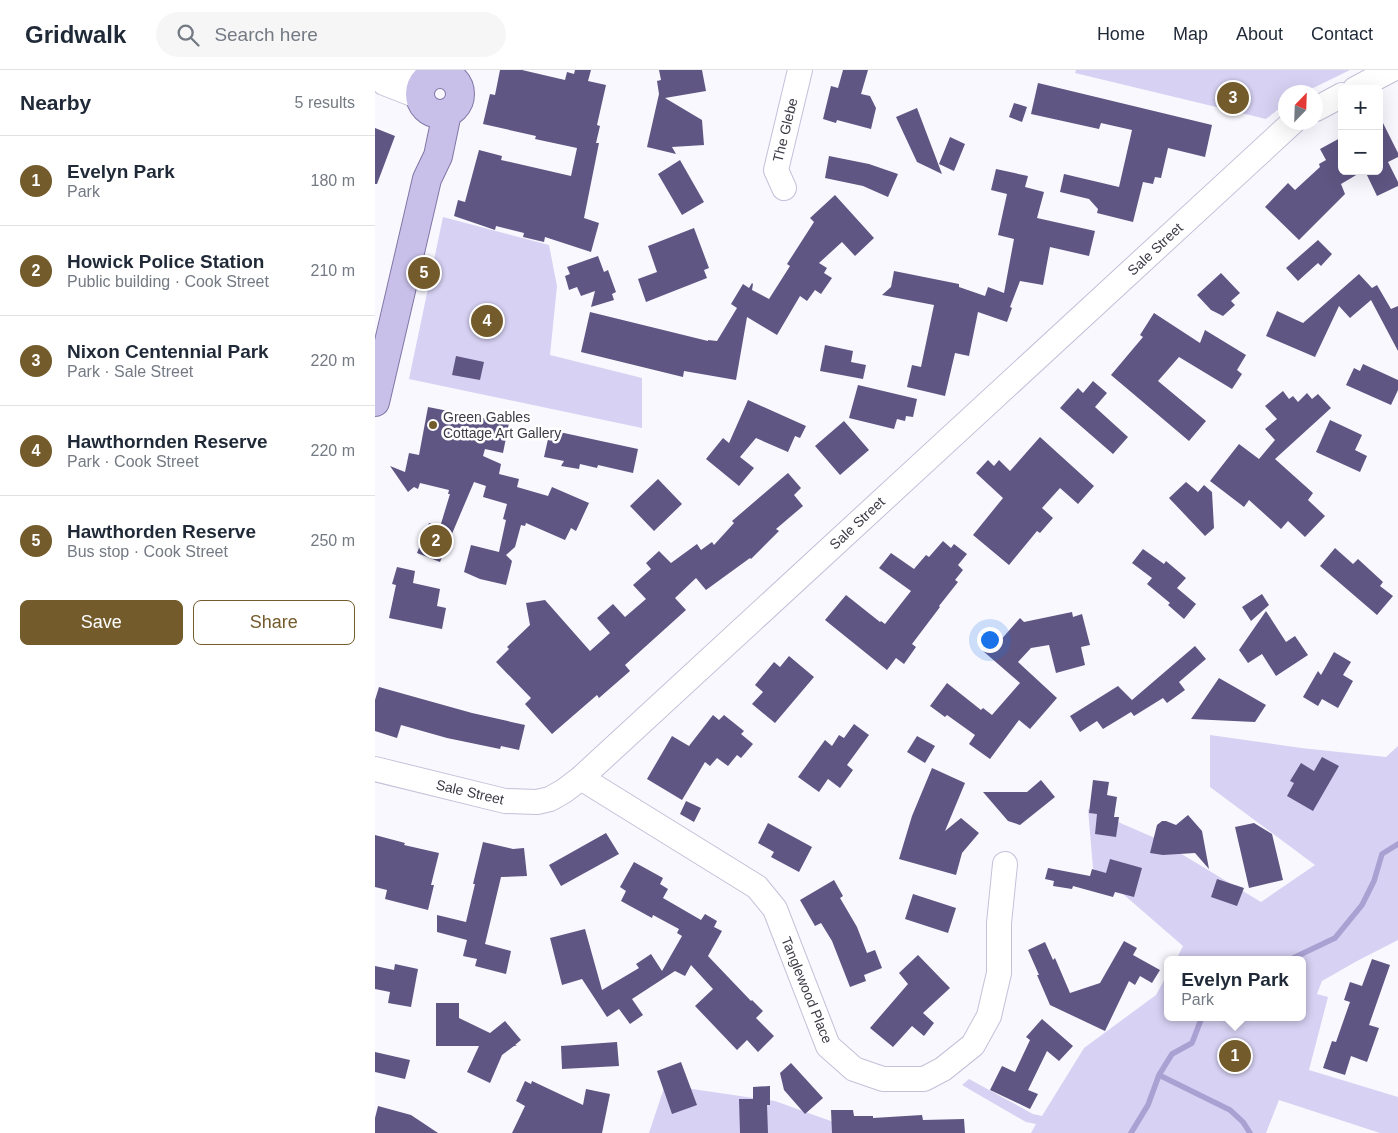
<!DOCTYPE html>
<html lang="en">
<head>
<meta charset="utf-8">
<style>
	body { margin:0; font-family:Helvetica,sans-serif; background:#f6f6f7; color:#1f2937 }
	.controls { position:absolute; right:15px; top:15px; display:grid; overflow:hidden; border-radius:8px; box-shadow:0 5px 20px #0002 }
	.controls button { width:45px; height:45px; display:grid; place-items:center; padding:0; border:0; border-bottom:1px solid #e0e1e3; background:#fff; color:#1f2937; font:25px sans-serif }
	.compass { position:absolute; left:903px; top:15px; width:45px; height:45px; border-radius:50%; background:#fff; box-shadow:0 5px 20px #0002; rotate:23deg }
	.you { position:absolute; left:614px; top:569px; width:18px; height:18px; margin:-12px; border:4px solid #fff; border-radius:50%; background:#1a73e8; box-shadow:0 0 0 8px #1a73e833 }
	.badge { display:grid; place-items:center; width:32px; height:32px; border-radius:50%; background:#735b2c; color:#fff; font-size:16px; font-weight:700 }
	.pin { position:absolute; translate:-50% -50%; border:2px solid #fff; box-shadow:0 1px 5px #0006 }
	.popup { position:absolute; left:789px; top:886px; width:142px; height:65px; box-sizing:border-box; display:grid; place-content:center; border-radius:8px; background:#fff; filter:drop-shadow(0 1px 4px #0005); font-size:16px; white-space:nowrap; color:#747a83 }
	.popup b { font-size:19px; color:#1f2937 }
	.popup::after { content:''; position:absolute; left:50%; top:100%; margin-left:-10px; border:10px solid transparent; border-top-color:#fff }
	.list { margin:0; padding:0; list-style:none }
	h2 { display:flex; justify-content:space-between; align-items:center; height:65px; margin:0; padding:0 20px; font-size:21px }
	h2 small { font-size:16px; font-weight:400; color:#747a83 }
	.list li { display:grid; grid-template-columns:32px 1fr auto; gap:15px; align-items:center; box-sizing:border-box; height:90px; padding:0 20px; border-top:1px solid #e0e1e3 }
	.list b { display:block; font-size:19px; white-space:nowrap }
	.list p { margin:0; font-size:16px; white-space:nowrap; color:#747a83 }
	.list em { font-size:16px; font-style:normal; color:#747a83 }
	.actions { display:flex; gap:10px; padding:15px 20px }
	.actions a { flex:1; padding:11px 0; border:1px solid #735b2c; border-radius:8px; text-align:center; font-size:18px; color:#735b2c }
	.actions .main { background:#735b2c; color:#fff }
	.icon { flex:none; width:28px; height:28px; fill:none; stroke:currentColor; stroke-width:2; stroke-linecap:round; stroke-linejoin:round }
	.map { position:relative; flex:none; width:1023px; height:1063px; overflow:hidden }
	header { display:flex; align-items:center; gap:30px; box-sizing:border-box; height:70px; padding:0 25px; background:#fff; border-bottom:1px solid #e0e1e3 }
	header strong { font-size:24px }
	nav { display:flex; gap:28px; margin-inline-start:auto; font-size:18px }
	.search { width:350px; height:45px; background:#f6f6f7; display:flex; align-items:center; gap:12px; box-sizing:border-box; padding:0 18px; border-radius:28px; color:#747a83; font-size:19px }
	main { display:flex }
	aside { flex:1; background:#fff }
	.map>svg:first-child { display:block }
</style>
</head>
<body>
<header>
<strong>Gridwalk</strong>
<div class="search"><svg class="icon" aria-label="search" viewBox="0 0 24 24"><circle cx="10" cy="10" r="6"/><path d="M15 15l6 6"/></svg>Search here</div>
<nav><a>Home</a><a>Map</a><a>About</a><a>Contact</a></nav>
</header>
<main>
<aside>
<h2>Nearby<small>5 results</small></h2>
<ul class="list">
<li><span class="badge">1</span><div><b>Evelyn Park</b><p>Park</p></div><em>180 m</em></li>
<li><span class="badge">2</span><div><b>Howick Police Station</b><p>Public building · Cook Street</p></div><em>210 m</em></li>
<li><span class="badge">3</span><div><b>Nixon Centennial Park</b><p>Park · Sale Street</p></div><em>220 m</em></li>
<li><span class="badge">4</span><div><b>Hawthornden Reserve</b><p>Park · Cook Street</p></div><em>220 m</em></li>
<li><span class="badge">5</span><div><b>Hawthorden Reserve</b><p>Bus stop · Cook Street</p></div><em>250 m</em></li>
</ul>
<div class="actions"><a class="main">Save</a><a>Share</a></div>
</aside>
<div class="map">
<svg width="1023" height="1063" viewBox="0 0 1023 1063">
	<rect width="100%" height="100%" fill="#f9f8fe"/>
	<!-- green -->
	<path fill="#d7d1f3" d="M701 0H975L930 22H911L910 34 891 49 700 3Z
		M68 147 174 175 182 216 175 285 267 308V358L34 309Z
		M835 665 926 678 1011 687 1023 676V870L982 891 947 911 942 924 953 927 934 1000 1023 1027V1063H1005L904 1030 891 1063H656L661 1054 651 1052 587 1015 594 1009 658 1044 667 1046 709 978 781 925 792 905V947H928V890H801L808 876 718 798 713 739 780 768 886 832 940 795 835 717Z
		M290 1015 400 1031 489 1063H274Z"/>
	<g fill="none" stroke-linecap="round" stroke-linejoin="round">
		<!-- stream -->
		<path stroke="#aaa1d3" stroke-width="5.5" d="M914 890 960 868 987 835 999 811 1007 784 1023 774
			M784 1005 855 1040 868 1052 875 1063
			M756 1063 773 1035 784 1005 797 984 817 973 827 947"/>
	</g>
	<!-- building -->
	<path fill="#5f5683" d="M125 0H147L190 10 192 2 199 4 200 0H216L213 11 231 15 222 55 225 56 221 73H224L209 148 224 153 216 182 170 167 169 172 148 167 149 163 121 156 120 160 79 146 83 130 90 132 104 80 127 86 126 90 196 106 202 78 160 69 161 66 108 54 115 24 120 25Z
		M284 0H327L331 21 290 28 327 50 329 75 297 77 301 84 272 77 284 24 282 11 286 10Z
		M468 0H493L486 24 495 26 501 38 496 59 462 50 461 53 448 49 456 16 463 18Z
		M663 13 837 55 830 87 793 78 786 108 780 107 778 114 768 112 758 152 722 143 723 139 714 129 685 122 689 104 744 117 757 60 726 53 724 59 656 44Z
		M639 33 652 37 647 52 634 47Z
		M542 38 567 104 542 92 521 47Z
		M1004 45 1023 83V87L1013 92 1023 112V116L1002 126 990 101H1004Z
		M0 58 20 66 2 114H0Z
		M575 67 590 74 579 101 564 94Z
		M967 67V101H988L966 114 970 124 924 170 890 137 913 113 920 120 945 97 944 94 951 90 945 79Z
		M454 86 494 94 523 104 513 127 488 116 450 108Z
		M305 90 329 132 307 145 283 104Z
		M621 99 653 106 650 117 669 122 662 148 720 161 714 186 675 177 668 215 645 211 635 237 637 238 632 252 603 242 594 286 580 283 570 326 532 317 537 295 546 297 559 235 507 225 516 217 519 201 584 214V217L610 226 613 217 629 223 639 169 623 165 632 124 616 120Z
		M460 125 499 168 480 186 467 172 444 193 452 198 449 203 457 208 446 224 440 220 432 231 425 226 402 265 372 247 361 310 309 301 308 307 206 282 215 242 333 271V270L342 271 362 238 356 234 368 214 374 218 377 213 378 214 377 220 394 229 415 196 412 194 439 152 435 148Z
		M319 158 334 198 329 200 332 208 271 232 263 209 282 202 273 176Z
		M943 170 957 184 946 196 943 193 923 211 911 198Z
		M223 186 229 202 233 200 241 222 237 224 239 230 216 237 220 221 206 226 202 217 194 220 190 206 195 204 192 197Z
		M846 203 865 223 856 231 860 235 848 246 836 240 822 225Z
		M984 204 997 218 1002 215 1016 239 1023 236V281L996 230 975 248 964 236 940 287 891 266 902 241 928 253Z
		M779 243 825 273 830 260 871 285 862 300 867 304 857 319 804 287 783 311 831 351 814 371 736 305 768 267 765 265Z
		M450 275 478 281 476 292 491 295 488 309 445 301Z
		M81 286 109 292 105 310 77 305Z
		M988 294 1023 310V320L1016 335 971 315 979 298 985 301Z
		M718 311 732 323 720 337 753 367 738 384 685 338 703 318 708 323Z
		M483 315 542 329 538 347 531 346 530 351 522 349 519 359 474 348Z
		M908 321 914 329 918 326 923 332 932 323 937 329 943 324 956 338 900 389 938 423 933 430 950 446 930 467 913 451 906 459 874 430 869 437 835 411 864 374 884 389 900 370 890 359 902 349 890 336Z
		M373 330 431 356 425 368 420 366 413 382 381 368 365 387 379 398 364 416 331 389 348 368 354 373Z
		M53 337 134 353 128 383 110 379 108 386 126 394 124 404 144 409 142 417 173 426 177 417 214 433 201 461 196 458 190 470 151 453 150 456 146 455 140 477 131 485 137 491 131 515 105 509 89 502 96 475 124 482 131 450 128 449 132 434 108 427 111 416 99 412 65 492 42 483 54 453 65 457 75 424H73L74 420 45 413 43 419 39 417 33 422 15 396 30 402 34 383 44 385Z
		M955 350 987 365 980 380 992 386 985 402 941 382Z
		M469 351 494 380 465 405 440 376Z
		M175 360 263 379 258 403 223 395 222 398 205 394 204 399 186 396 189 391 169 387Z
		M665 367 719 416 703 434 685 418 667 438 678 448 665 463 662 461 634 495 598 465 628 428 601 403 613 390 619 396 624 390 635 401Z
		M413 403 426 418 419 425 428 436 401 459 404 461 376 489 375 488 331 520 321 508 300 528 311 540 250 595 255 601 224 628 222 625 177 664 150 634 156 628 121 592 134 579 132 577 155 555 151 533 170 530 215 581 235 563 222 548 238 534 250 547 271 529 258 515 276 499 271 493 284 481 296 493 322 474 326 480 337 472 339 475 359 453 357 451Z
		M283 409 307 434 279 461 255 436Z
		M811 412 823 422 829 415 837 422 839 458 830 466 794 428Z
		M568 471 576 478 579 474 592 484 583 495 588 500 580 510 583 512 564 536 565 537 537 574 541 577 529 594 521 588 512 600 450 550 471 525 505 552 506 551 510 554 536 521 504 498 516 483 539 499 551 485 554 487Z
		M960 478 978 494 983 489 1008 512 1005 516 1018 526 1002 545 945 496Z
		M768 479 789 494 791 491 811 508 802 518 821 534 809 549 793 535 795 533 772 514 777 508 757 493Z
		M22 497 40 501 38 513 65 519 62 536 71 538 67 559 14 548 21 515 17 514Z
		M887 524 894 535 876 551 867 537Z
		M891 541 911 572 920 566 933 585 901 606 887 584 873 593 864 580Z
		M697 542 698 547 707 544 715 575 706 577 710 595 681 603 674 575 656 578 643 592 682 628 655 659 644 650 615 689 594 674 600 665 572 645 570 647 555 636 572 613 606 640 608 638 617 645 645 613 608 581 620 568 624 572 645 548 649 552Z
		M820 576 831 589 804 612 810 620 792 633 788 628 759 646 756 642 728 659 722 651 705 662 695 646 743 616 757 630Z
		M959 582 976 592 968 605 978 611 963 638 947 629 943 636 928 627 943 601 946 605Z
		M414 586 439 607 400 653 377 634 388 622 380 615 399 592 405 597Z
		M844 608 891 635 880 652 816 649Z
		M4 617 97 643 150 655 144 680 126 676 125 679 72 668 26 655 22 668 0 661V630Z
		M338 645 344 650 349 645 369 661 366 664 378 674 366 688 362 685 353 696 342 688 335 696 330 692 307 730 272 709 297 666 314 676Z
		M479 654 494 665 472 695 478 700 465 718 453 709 444 722 423 707 450 670 457 676 464 665 469 668Z
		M542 666 560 676 550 693 532 682Z
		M947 687 964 696 938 741 912 726 919 713 915 711 926 693 939 701Z
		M557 698 590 713 570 761 586 748 604 763 587 783 581 805 524 789 537 746Z
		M666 710 680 727 645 755 633 751 608 722H652Z
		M718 710 734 712 732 725 742 727 739 747H744L741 767 720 764 722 744 714 743Z
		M311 731 326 738 319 752 305 744Z
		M813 745 827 761 834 799 820 783 788 785 775 783 782 755 787 751H791L801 755Z
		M393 753 437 777 424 802 396 787 399 782 383 773Z
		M879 753 897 764 908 810 874 818 860 757Z
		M231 763 244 784 186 816 174 795Z
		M0 765 30 773 29 775 64 783 56 815H59L53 840 10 829 12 820 0 817Z
		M108 772 138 779 149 778 152 806 126 807 110 874 136 881 131 904 100 896 102 889 88 886 92 870 62 862V845L91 852 100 814H98Z
		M735 789 767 798 759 827 740 822 738 827 698 816 697 819 678 816 679 811 670 809 673 798 715 806 717 799 731 803Z
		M259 792 288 808 285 814 293 819 288 828 326 850 330 844 342 851 339 857 347 861 333 886 376 931 377 930 388 941 381 948 399 966 383 982 372 970 362 980 320 936 338 919 316 895 310 906 300 901 257 929 268 945 255 954 244 939 232 947 207 909 187 915 175 868 210 859 227 920 264 898 261 894 276 884 287 901 307 866 302 863 304 859 278 845 277 848 246 831 251 821 245 817Z
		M842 809 869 818 862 836 836 827Z
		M459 810 468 826 465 828 482 857 492 883 500 880 507 898 489 905 491 911 475 917 457 871 446 853 440 856 425 830Z
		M538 824 581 838 573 863 530 849Z
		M749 871 762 878 758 885 785 900 777 913 765 906 760 915 754 911 730 961 675 935 662 905H664L653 880 670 872 678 890 680 888 695 923 725 913Z
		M543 885 575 918 548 943 559 953 549 966 537 956 518 977 495 958 533 914 524 903Z
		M997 889 1015 895 994 955 1004 958 992 992 976 986 970 1005 948 998 957 971 961 972 975 932 969 930 975 912 987 916Z
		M20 894 43 899 36 937 13 933 15 922 0 919V896L19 900Z
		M61 933H84V948L115 963 130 951 146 970 140 975 142 976H139L127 985 115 1013 92 1002 104 976H61Z
		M667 949 698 976 684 991 672 981 653 1020 663 1024 655 1039 615 1020 627 996 640 1002 655 970 651 967Z
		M242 972 244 996 187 999 186 976Z
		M0 982 35 990 30 1009 0 1002Z
		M306 992 322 1035 297 1044 282 1001Z
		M416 993 448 1028 430 1044 409 1020 405 1003Z
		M150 1011 156 1014 157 1011 208 1035 211 1019 235 1024 227 1063H137L150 1036 141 1031Z
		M395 1016V1035H392L393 1063H365L364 1029H378V1017Z
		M3 1036 36 1045 63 1063H0V1048Z
		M456 1040H478L479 1046H498V1048L547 1045 548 1050 589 1049 590 1063H457Z"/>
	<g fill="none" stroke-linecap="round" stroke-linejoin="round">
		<!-- minor casing -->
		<g stroke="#c4c0d9" stroke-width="26">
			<path id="minor" d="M0 7 51 9
				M9 13 45 27
				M980 19 1016 0
				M941 39 967 25
				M409 118 401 100 425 0
				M0 699 130 731 162 732 175 729 189 721 206 708 918 52
				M206 708 382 817 400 839 453 976 479 999 508 1009H549L568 999 598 975 614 946 624 903V853L630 794"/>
		</g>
		<!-- major casing -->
		<g stroke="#8076a6" stroke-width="30">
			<path id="major" d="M45 24a20 20 0 1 1 40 0a20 20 0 1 1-40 0Z
				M0 332 52 109 63 86 72 43"/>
		</g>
		<!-- minor -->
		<use href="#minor" stroke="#fff" stroke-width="24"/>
		<!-- major -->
		<use href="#major" stroke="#c8c0e9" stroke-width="28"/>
	</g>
	<!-- markers -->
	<circle fill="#735b2c" stroke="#fff" stroke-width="2" cx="58" cy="355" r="5"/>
	<g text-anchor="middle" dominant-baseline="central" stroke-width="5" stroke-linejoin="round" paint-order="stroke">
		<!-- street labels -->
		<g font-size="14" fill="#3c3a45" stroke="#fff">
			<text transform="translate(410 60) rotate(-76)">The Glebe</text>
			<text transform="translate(780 179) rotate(-43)">Sale Street</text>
			<text transform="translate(482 453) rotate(-43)">Sale Street</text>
			<text transform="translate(95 722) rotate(13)">Sale Street</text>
			<text transform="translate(432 920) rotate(68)">Tanglewood Place</text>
		</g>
		<!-- poi labels -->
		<g font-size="14" fill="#3c3a45" stroke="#fff" text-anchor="start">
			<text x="68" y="347">Green Gables<tspan x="68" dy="16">Cottage Art Gallery</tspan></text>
		</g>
	</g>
</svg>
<div class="controls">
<button>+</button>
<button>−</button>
</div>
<svg class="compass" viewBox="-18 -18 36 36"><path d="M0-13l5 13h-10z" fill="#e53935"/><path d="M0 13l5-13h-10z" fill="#747a83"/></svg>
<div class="you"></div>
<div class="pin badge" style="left:860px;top:986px">1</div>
<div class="popup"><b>Evelyn Park</b>Park</div>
<div class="pin badge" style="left:61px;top:471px">2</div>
<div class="pin badge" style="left:858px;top:28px">3</div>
<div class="pin badge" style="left:112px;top:251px">4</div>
<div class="pin badge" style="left:49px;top:203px">5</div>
</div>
</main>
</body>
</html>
